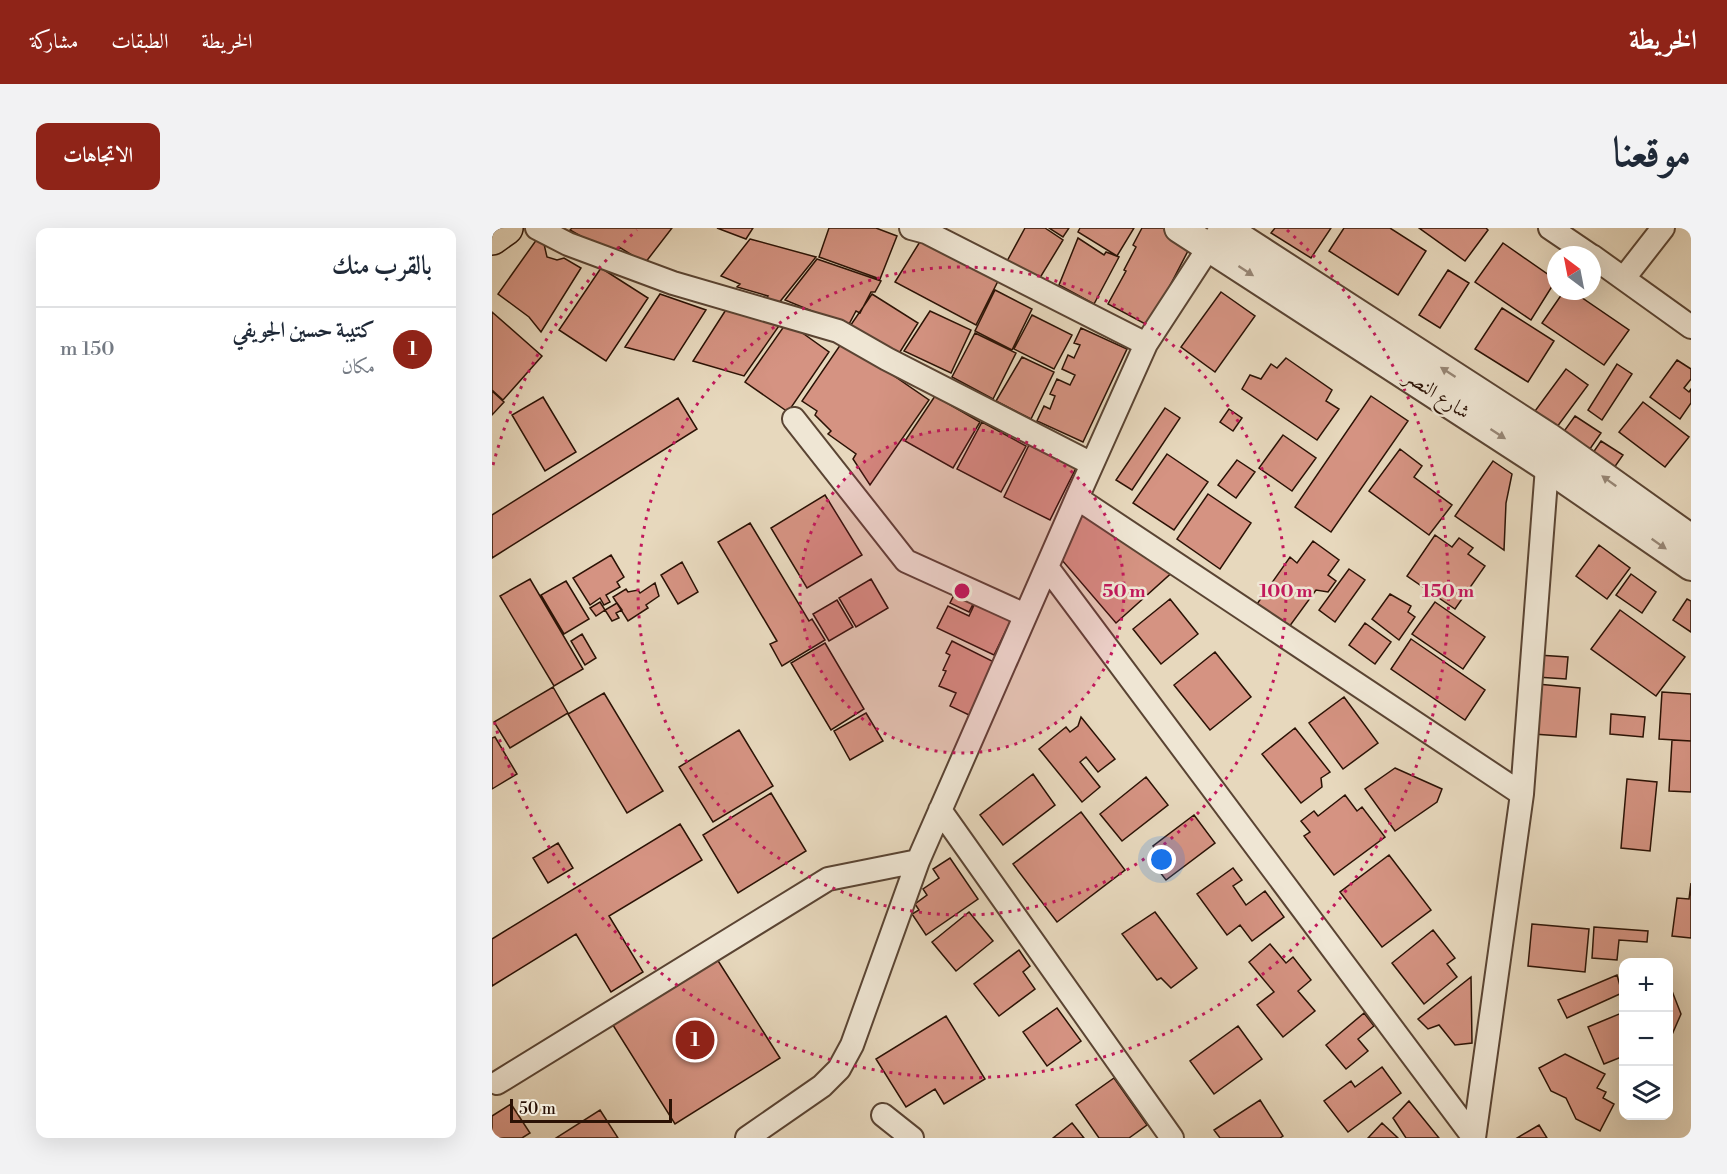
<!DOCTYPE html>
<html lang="ar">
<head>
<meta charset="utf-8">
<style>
	body { margin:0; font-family:"Libre Bodoni",Amiri,serif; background:#f2f2f3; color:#1f2937; direction:rtl }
	.controls { position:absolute; right:18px; bottom:18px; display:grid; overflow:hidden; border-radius:12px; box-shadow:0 6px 24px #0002 }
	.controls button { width:54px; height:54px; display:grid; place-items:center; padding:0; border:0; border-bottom:2px solid #e0e1e3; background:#fff; color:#1f2937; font:30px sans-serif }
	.compass { position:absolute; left:1055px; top:18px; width:54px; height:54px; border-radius:50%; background:#fff; box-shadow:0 6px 24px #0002; rotate:328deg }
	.scale { position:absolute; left:18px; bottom:15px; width:162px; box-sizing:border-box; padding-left:6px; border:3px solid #2b1205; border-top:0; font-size:16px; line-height:21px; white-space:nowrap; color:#2b1205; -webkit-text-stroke:4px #efe6d4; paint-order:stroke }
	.you { position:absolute; left:670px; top:632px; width:21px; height:21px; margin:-15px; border:4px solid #fff; border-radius:50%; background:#1a73e8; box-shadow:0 0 0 9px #1a73e833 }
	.badge { display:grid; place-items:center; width:39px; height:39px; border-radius:50%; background:#8f2418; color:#fff; font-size:20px; font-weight:700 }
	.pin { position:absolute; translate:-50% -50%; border:3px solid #fff; box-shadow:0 2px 6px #0006 }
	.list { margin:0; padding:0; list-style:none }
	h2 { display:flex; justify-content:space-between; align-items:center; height:78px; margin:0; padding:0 24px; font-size:26px }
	h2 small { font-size:20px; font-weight:400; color:#747a83 }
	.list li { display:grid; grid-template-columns:39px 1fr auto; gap:18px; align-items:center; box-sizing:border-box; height:84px; padding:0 24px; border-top:2px solid #e0e1e3 }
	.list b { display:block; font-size:22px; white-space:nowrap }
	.list p { margin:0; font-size:20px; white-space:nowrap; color:#747a83 }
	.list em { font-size:20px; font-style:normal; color:#747a83 }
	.icon { flex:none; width:33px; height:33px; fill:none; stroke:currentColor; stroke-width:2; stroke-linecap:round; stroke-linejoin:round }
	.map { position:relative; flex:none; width:1199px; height:910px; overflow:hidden; direction:ltr; border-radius:12px }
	header { display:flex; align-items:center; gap:36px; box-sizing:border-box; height:84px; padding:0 30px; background:#8f2418; color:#fff }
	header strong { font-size:28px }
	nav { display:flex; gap:33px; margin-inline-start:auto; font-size:21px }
	.intro { display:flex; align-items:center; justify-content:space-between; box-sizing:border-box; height:144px; padding:0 36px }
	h1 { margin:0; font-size:42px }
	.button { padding:15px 27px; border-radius:12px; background:#8f2418; color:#fff; font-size:21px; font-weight:700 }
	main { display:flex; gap:36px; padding:0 36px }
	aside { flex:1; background:#fff; border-radius:12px; box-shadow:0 6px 24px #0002 }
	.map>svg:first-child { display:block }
</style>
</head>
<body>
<header>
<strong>الخريطة</strong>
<nav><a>الخريطة</a><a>الطبقات</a><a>مشاركة</a></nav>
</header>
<div class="intro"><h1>موقعنا</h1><a class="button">الاتجاهات</a></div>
<main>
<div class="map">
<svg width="1199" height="910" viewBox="0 0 1199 910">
	<rect width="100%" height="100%" fill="#e7d8bd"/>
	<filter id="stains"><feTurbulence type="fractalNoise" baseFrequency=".00333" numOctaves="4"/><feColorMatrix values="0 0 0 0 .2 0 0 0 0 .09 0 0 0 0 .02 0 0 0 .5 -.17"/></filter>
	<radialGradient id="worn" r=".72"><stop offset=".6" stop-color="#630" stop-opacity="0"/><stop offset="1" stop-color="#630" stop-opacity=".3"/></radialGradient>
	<!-- building -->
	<path fill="#d59382" stroke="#2b1205" stroke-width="1.5" d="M80 0H180L153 35 127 19 122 27 78 2Z
		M225 0H261L254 11Z
		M337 0H384L405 8 388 51 327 29Z
		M533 0H553L571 12 546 53 514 35Z
		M557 0H577L571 9Z
		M588 0H642L625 28 586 4Z
		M650 0H683L697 21 657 98 616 76 634 43 632 42 644 19 641 17Z
		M783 0H839L819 30 779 5Z
		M852 0H898L934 23 906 67 837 23Z
		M927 0H994L996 2 973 33Z
		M586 10 612 27 614 24 627 29 602 76 567 57Z
		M45 11 52 16 55 29 65 32 72 30 89 40 49 104 37 89 6 66Z
		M258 11 324 29 286 76 274 71 276 68 245 59 248 56 229 48Z
		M429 12 507 51 484 97 403 54Z
		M1011 15 1064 52 1039 92 983 54Z
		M325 31 389 53 383 64H379L368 85 364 83 356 98 293 72Z
		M109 40 156 70 114 133 67 102Z
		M956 42 977 55 948 100 927 87Z
		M503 62 540 81 520 122 483 103Z
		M1072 63H1080L1137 102 1112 137 1050 95Z
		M729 64 763 88 723 144 689 119Z
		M168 66 214 82 182 132 133 119Z
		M380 66 426 95 403 132 354 104Z
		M237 77 289 95 252 148 201 133Z
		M1010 80 1062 113 1036 154 983 121Z
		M438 83 479 102 459 145 412 123Z
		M0 84 50 128 11 172 0 162Z
		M540 87 580 107 562 141 522 121Z
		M295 94 337 124 296 184 253 154Z
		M589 100 635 121 591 214 545 193 552 178 558 181 563 168 558 166 565 151 578 157 583 147 570 141 576 127 582 130 588 117 582 115Z
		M483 105 524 125 501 171 460 149Z
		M351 113 437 172 378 257 361 231 364 226 336 206 339 203 323 187 325 183 310 173Z
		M530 129 562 144 539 191 504 173Z
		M794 130 840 162 834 173 847 181 825 212 750 161 758 147 769 151 779 136 785 140Z
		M1185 132 1199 141V151L1192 160 1197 164 1199 161V175L1188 191 1158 169Z
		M1125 136 1140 146 1110 192 1096 182Z
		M1074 141 1096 157 1065 199 1043 183Z
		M0 163 12 174 0 187Z
		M443 168 488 194 461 240 413 213Z
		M879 168 916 193 839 304 803 279Z
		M51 169 84 224 53 243 20 187Z
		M186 170 205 201 0 330V287Z
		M1151 174 1197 209 1173 239 1127 204Z
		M673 180 688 190 640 262 624 252Z
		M737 181 750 190 741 203 728 194Z
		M1083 188 1109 205 1091 231 1065 213Z
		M490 194 534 218 509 264 465 241Z
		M791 207 824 230 800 263 767 240Z
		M1109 213 1131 227 1115 250 1094 235Z
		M537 217 584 240 558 292 512 269Z
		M908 221 930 238 922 249 960 277 937 307 877 263Z
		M675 226 716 254 682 302 641 275Z
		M745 232 763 244 744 270 726 257Z
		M1001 233 1020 246 1014 275 1012 322 963 288Z
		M716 266 759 295 728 341 685 311Z
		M333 267 370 327 315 360 279 300Z
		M592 282 685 340 624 395 569 331Z
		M258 295 317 393 320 391 333 412 290 438 278 416 285 413 226 314Z
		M943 307 960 319 967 310 981 320 976 326 993 338 963 381 915 348Z
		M821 313 847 332 836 347 844 353 836 364 824 362 797 399 765 376 798 329 805 335Z
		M1107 317 1138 340 1115 371 1084 348Z
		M119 327 132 349 125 354 128 359 114 367 118 374 112 377 108 370 98 377 81 350Z
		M190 334 206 364 186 376 169 347Z
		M857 341 873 352 843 394 827 382Z
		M1139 346 1164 364 1150 385 1124 367Z
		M38 351 91 441 62 458 8 368Z
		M379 351 396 380 364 399 347 370Z
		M74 353 97 391 72 406 49 367Z
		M163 355 167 368 154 377 156 380 136 393 121 369 134 361 136 364 146 362 148 365Z
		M464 363 483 372 477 384 458 375Z
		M898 366 919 378 916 384 923 389 907 412 880 391Z
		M678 371 706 406 669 436 641 401Z
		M1195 371 1199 373V404L1181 392Z
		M345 372 361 399 337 413 321 386Z
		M484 373 520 390 502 427 445 400 456 378 477 388Z
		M108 374 113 382 104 388 98 380Z
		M943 374 993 409 971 441 920 406Z
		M125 375 130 382 124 385 127 390 120 393 113 382Z
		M1128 382 1193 429 1164 468 1099 421Z
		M873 395 899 414 883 436 857 417Z
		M90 406 104 430 93 437 79 413Z
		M919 411 993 462 973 492 899 441Z
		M460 413 502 434 477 487 458 478 464 465 447 458 454 443 451 442 458 427 454 425Z
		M333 415 372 481 339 502 299 435Z
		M723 424 759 469 718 502 682 457Z
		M1046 427 1076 429 1074 451 1045 449Z
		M1045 456 1088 460 1084 509 1041 506Z
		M61 459 76 485 18 520 2 494Z
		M1170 464 1199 466V513L1167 511Z
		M112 465 171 563 135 585 76 486Z
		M852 469 886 515 851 541 817 495Z
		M374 485 391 513 358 532 342 503Z
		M1119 486 1153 489 1151 509 1118 506Z
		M589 489 623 531 606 544 594 529 588 534 608 559 590 574 547 521 574 499 578 504 586 498Z
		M803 500 838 544 829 550 830 559 809 575 770 526Z
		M247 502 281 558 221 594 187 539Z
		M3 509 25 546 0 561V510Z
		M1180 512 1199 513V564L1177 563Z
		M903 540 950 561 945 574 903 603 873 561Z
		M541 546 563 577 511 617 488 587Z
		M654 549 676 577 630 613 608 586Z
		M1135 551 1165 554 1158 623 1129 620Z
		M279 565 314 623 246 665 211 607Z
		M853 567 865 583 870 579 893 609 842 647 812 608 818 604 809 593 822 583 826 588Z
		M589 584 633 642 565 694 521 636Z
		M702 587 723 615 674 652 667 643 675 637 661 618Z
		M188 596 210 632 117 688 151 744 119 764 84 706 0 758V711Z
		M66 615 81 640 56 655 41 630Z
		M897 627 939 682 890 719 848 664Z
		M458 630 486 671 434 707 420 686 427 682 423 676 435 667 431 661 447 650 441 641Z
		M741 640 750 652 741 658 754 677 773 663 792 689 760 713 748 697 735 707 705 666Z
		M1199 655V710L1180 708 1185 670 1197 671Z
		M477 684 501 713 464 743 440 714Z
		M663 684 705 740 679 760 669 750 665 752 630 706Z
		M1040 696 1097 701 1093 744 1036 738Z
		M1102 699 1156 703 1155 714 1127 712 1125 732 1100 730Z
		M941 702 963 730 955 736 965 749 932 776 900 735Z
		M778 716 794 735 801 729 819 752 806 763 823 783 791 809 765 777 782 764 757 734Z
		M527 722 538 738 531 744 543 761 507 788 482 756Z
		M223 728 288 830 183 896 119 794Z
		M1125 747 1130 765 1075 790 1066 772Z
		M979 749 980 815 963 817 947 797 936 801 926 791Z
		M1180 763 1189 786 1179 809 1180 821 1176 823V765Z
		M565 780 589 813 555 838 531 804Z
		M1132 784V828L1112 836 1096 799Z
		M872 785 882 798 866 811 876 823 854 841 834 817Z
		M454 788 493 851 452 876 443 861 414 879 384 831Z
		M746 798 770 831 722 866 698 833Z
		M1073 826 1113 846 1105 860 1114 864 1111 870 1122 876 1108 903 1084 891 1074 870 1059 863 1047 840Z
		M890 839 909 865 856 904 832 873 859 853 863 859Z
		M622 850 655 897 637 910H607L584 877Z
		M768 872 791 908 788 910H728L722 902Z
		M917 873 947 910H914L901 890Z
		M19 876 38 905 30 910H0V888Z
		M108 882 126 910H64Z
		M580 895 592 910H561Z
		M890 895 906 910H876Z
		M1047 897 1055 910H1025Z"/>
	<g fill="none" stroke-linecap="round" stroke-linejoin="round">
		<!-- minor casing -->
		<g stroke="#5a4433" stroke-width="26">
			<path id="minor" d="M45 0 76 16 181 55 346 103 395 131 600 236
				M419 0 434 4 654 116
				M1058 0 1098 27
				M1100 28 1199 99
				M1132 50 1171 0
				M302 191 414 333 533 387
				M585 270 1030 566
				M555 339 982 910
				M448 582 680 910
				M5 855 336 651 426 633
				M391 887 420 910
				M255 910 330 858 347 841 360 817 426 633 585 270 654 116 725 7
				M982 910 1030 566 1055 239"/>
		</g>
		<!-- tertiary casing -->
		<g stroke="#5a4433" stroke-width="32">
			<path id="tertiary" d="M687 0 1055 239 1199 338
				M733 0 1056 209 1199 311"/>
		</g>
		<!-- trunk casing -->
		<g stroke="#2b1205" stroke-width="36">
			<path id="trunk" d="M0 10 14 0"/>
		</g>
		<!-- minor -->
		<use href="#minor" stroke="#efe6d4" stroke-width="22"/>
		<!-- tertiary -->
		<use href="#tertiary" stroke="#efe6d4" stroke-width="28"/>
		<!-- trunk -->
		<use href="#trunk" stroke="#e7d8bd" stroke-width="33"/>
	</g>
	<!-- one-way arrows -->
	<defs><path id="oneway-solid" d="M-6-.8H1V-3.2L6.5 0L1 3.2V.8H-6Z" transform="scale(1.5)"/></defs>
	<g fill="#978777">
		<use href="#oneway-solid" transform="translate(754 43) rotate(33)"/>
		<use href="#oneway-solid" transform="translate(956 144) rotate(-147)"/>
		<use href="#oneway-solid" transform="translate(1006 206) rotate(33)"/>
		<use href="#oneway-solid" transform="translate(1117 253) rotate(-144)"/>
		<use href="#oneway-solid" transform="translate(1167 316) rotate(35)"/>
	</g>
	<!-- distance rings -->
	<circle cx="470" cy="363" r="162" fill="#c2185b" fill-opacity=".12"/>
	<g fill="none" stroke="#c2185b" stroke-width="3" stroke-dasharray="3 6">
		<circle cx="470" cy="363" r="162"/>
		<circle cx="470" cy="363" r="324"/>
		<path d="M1 237A486 486 0 0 1 145 2M795 2A486 486 0 1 1 1 489"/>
	</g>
	<g text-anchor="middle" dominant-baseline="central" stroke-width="5" stroke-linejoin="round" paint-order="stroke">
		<!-- street labels -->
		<g font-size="20" fill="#2b1205" stroke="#efe6d4">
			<text transform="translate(945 167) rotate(33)">شارع النصر</text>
		</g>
	</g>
	<circle cx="470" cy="363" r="9" fill="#c2185b" stroke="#efe6d4" stroke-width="3"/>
	<g font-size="18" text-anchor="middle" font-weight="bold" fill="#c2185b" stroke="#efe6d4" stroke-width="5" stroke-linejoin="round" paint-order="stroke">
		<text x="632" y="369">50 m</text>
		<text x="794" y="369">100 m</text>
		<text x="956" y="369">150 m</text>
	</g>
	<rect width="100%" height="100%" filter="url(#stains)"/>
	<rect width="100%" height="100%" fill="url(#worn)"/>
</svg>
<div class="controls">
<button>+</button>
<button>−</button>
<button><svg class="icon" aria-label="layers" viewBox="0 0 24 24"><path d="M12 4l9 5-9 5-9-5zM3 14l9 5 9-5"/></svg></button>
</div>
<svg class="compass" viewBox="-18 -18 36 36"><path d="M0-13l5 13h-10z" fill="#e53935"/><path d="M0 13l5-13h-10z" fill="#747a83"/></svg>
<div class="scale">50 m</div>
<div class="you"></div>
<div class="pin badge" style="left:203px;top:812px">1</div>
</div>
<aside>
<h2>بالقرب منك<small></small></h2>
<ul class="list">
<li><span class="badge">1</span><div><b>كتيبة حسين الجويفي</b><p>مكان</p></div><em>150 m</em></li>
</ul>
</aside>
</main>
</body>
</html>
